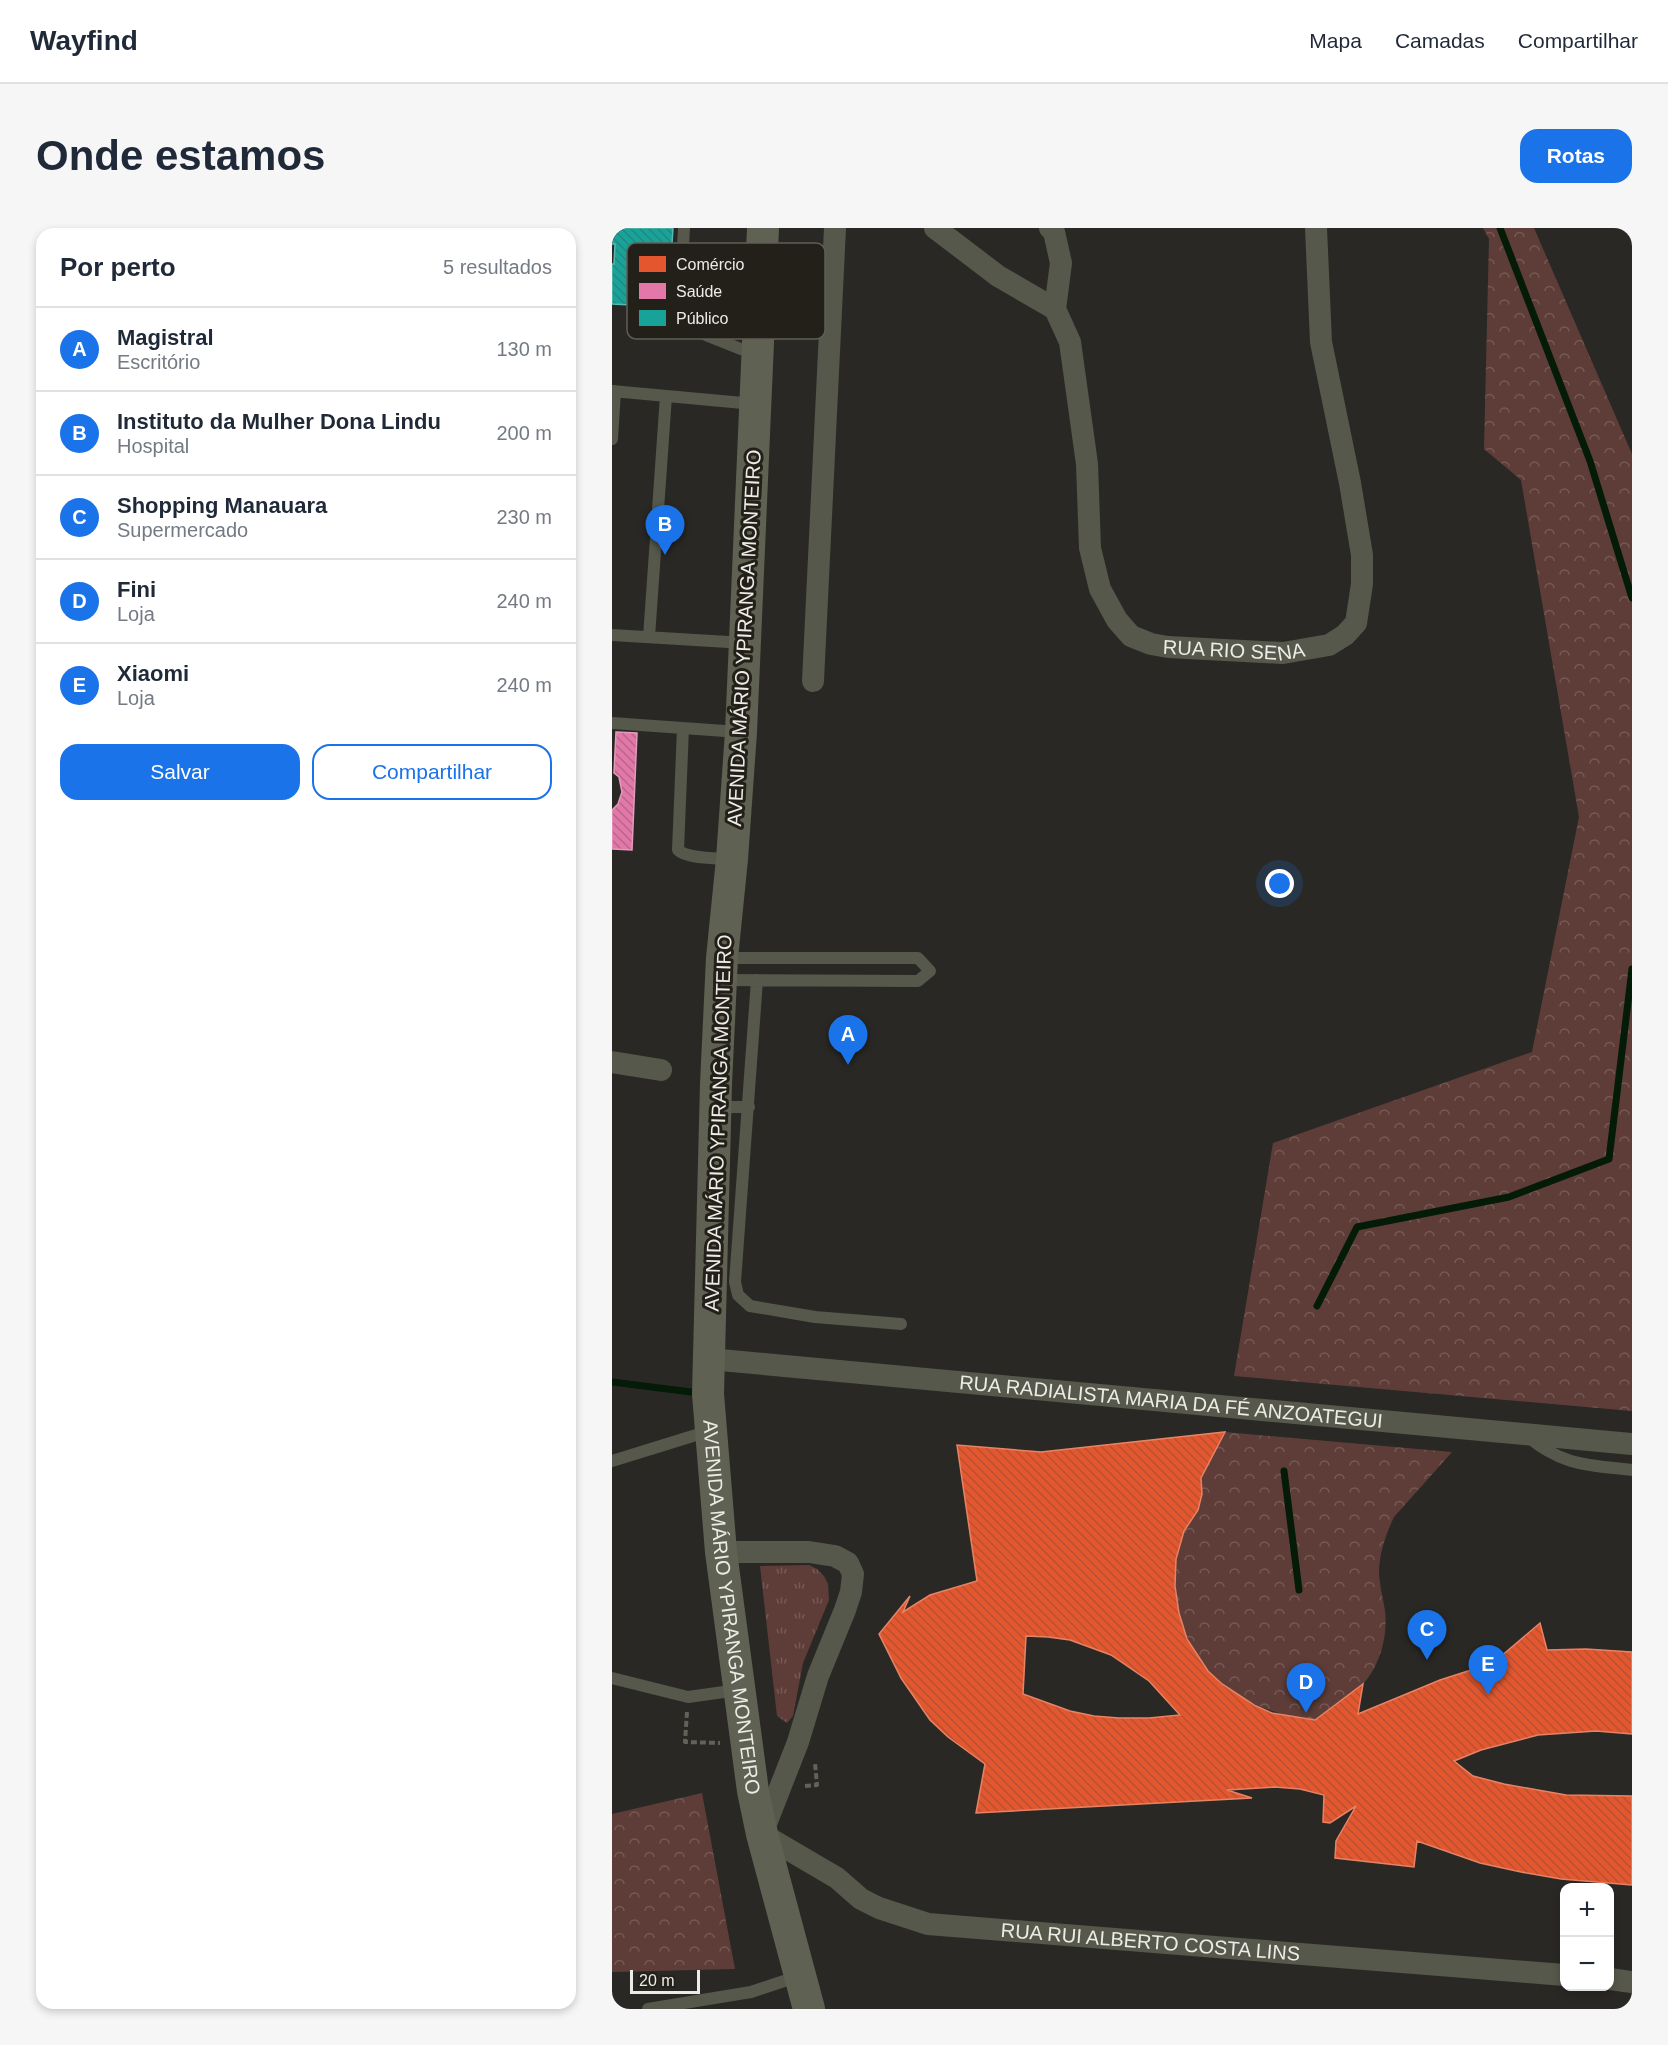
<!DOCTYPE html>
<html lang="pt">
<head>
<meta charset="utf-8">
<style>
	body { margin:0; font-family:Helvetica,sans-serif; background:#f6f6f7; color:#1f2937 }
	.controls { position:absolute; right:18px; bottom:18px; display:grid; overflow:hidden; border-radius:12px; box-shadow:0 3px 9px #0003 }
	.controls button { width:54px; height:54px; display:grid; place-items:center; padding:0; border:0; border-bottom:2px solid #e0e1e3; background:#fff; color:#1f2937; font:30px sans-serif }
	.scale { position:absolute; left:18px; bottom:15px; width:70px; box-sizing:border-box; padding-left:6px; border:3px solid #edebe6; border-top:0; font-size:16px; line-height:21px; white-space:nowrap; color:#edebe6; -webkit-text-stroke:4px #232019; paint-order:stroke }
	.you { position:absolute; left:668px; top:656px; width:21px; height:21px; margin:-15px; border:4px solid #fff; border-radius:50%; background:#1a73e8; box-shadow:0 0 0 9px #1a73e833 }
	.badge { display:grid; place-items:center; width:39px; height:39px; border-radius:50%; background:#1a73e8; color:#fff; font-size:20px; font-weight:700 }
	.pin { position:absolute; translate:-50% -50px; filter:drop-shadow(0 2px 3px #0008) }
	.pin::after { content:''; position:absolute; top:32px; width:21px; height:18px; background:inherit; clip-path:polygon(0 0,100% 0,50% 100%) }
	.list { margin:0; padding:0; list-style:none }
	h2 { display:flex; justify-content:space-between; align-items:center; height:78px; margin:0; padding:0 24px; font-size:26px }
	h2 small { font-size:20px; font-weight:400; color:#747a83 }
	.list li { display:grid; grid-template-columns:39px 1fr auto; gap:18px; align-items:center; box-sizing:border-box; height:84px; padding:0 24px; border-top:2px solid #e0e1e3 }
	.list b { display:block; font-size:22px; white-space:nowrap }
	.list p { margin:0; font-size:20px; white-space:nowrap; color:#747a83 }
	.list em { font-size:20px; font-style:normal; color:#747a83 }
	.actions { display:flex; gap:12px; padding:18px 24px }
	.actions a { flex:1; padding:14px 0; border:2px solid #1a73e8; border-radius:18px; text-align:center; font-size:21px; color:#1a73e8 }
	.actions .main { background:#1a73e8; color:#fff }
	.map { position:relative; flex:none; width:1020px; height:1781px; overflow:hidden; border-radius:18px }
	header { display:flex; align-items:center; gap:36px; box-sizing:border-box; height:84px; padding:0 30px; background:#fff; border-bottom:2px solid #e0e1e3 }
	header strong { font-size:28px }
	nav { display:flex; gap:33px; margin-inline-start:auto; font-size:21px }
	.intro { display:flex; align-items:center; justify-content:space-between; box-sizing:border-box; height:144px; padding:0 36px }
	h1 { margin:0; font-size:42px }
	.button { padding:15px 27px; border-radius:18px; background:#1a73e8; color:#fff; font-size:21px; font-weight:700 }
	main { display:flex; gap:36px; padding:0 36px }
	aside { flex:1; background:#fff; border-radius:18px; box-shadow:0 3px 9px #0003 }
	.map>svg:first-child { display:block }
</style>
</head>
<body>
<header>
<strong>Wayfind</strong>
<nav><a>Mapa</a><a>Camadas</a><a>Compartilhar</a></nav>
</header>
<div class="intro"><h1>Onde estamos</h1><a class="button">Rotas</a></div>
<main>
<aside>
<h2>Por perto<small>5 resultados</small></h2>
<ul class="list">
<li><span class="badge">A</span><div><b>Magistral</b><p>Escritório</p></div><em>130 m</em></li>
<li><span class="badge">B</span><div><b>Instituto da Mulher Dona Lindu</b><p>Hospital</p></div><em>200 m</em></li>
<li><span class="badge">C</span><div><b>Shopping Manauara</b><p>Supermercado</p></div><em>230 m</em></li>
<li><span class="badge">D</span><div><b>Fini</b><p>Loja</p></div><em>240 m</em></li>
<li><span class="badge">E</span><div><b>Xiaomi</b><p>Loja</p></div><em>240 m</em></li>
</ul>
<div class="actions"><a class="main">Salvar</a><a>Compartilhar</a></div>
</aside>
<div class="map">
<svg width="1020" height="1781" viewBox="0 0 1020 1781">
	<defs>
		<pattern id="grass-tufts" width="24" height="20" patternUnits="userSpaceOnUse" patternTransform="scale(1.5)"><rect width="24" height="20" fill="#5e3d38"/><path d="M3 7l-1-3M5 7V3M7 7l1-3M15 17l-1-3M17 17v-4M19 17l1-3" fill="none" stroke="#755955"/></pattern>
		<pattern id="forest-crowns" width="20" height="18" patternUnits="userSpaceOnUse" patternTransform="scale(1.5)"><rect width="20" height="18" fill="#5e3d38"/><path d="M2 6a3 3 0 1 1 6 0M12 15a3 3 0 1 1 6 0" fill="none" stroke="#755955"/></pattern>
		<pattern id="shops-back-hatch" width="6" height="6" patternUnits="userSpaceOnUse" patternTransform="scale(1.5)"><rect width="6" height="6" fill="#e4572e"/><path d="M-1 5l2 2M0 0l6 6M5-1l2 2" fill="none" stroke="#b55235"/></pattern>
		<pattern id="health-back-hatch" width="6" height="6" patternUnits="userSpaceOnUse" patternTransform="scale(1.5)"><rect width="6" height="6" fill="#e377a8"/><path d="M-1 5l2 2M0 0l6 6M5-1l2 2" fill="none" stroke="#b4688a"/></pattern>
		<pattern id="public-back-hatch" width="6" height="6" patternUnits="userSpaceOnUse" patternTransform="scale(1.5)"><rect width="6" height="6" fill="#17a398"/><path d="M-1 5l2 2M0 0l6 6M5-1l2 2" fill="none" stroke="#25877f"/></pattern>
	</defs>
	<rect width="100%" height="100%" fill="#2a2824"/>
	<!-- grass -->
	<path fill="url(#grass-tufts)" d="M197 1337 205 1341 212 1348 216 1356 217 1372 191 1435 181 1488 175 1495 165 1488 148 1338Z"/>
	<!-- forest -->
	<path fill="url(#forest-crowns)" d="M871 0H922L1020 226V1183L622 1148 661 915 920 824 967 589 909 252 872 221 877 11Z
		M613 1204 840 1224 782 1289C774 1306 768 1323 767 1342 767 1356 771 1369 773 1383 776 1407 768 1438 751 1456 737 1470 718 1480 703 1492 631 1484 575 1446 565 1371 563 1358 562 1343 564 1330 566 1322 569 1312 572 1304 576 1295 583 1289 586 1280 591 1268 587 1259 590 1249 593 1236 606 1217 613 1204Z
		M90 1565 123 1741 0 1744V1586Z"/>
	<!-- shops -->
	<path fill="url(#shops-back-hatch)" stroke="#e78365" stroke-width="1.5" fill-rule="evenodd" d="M613 1204 589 1250 590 1266 586 1282 572 1303 564 1331 563 1358 567 1385 575 1411 596 1443 610 1456 642 1477 660 1485 703 1492 751 1456 746 1486 828 1452 881 1435 928 1395 935 1422 974 1421 1020 1424V1506L984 1503 926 1507 869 1522 842 1533 861 1548 892 1556 954 1567 1020 1568V1657L949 1651 909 1644 868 1635 805 1613 802 1639 723 1630 724 1613 744 1578 718 1595 711 1594 712 1567 688 1561 663 1559 615 1562 640 1570 364 1585 373 1536 336 1509 318 1492 289 1450 267 1406 298 1368 291 1384 318 1367 365 1353 345 1217 429 1224ZM414 1408 436 1409 458 1412 499 1427 537 1453 568 1487 537 1490H507L482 1488 458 1483 411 1466Z"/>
	<!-- health -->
	<path fill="url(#health-back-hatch)" stroke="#e69abb" stroke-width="1.5" d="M4 504 25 505 20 622 0 621V582L6 576 10 564 7 549 2 545Z"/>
	<!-- public -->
	<path fill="url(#public-back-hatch)" stroke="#57b9af" stroke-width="1.5" d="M0 0H61L56 79 0 76V36H2L3 16H0Z"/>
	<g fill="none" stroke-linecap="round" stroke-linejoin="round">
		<!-- stream -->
		<path stroke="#041c07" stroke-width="7" d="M888 0 978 233 1020 370
			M705 1078 745 999 897 969 997 931 1020 741
			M0 1154 87 1165
			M672 1243 687 1362"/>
		<!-- path -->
		<path stroke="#61625a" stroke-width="4" stroke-dasharray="6 3" stroke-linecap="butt" d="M75 1484 73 1514 108 1515
			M193 1558 205 1557 203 1535"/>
		<!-- lane -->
		<path stroke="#55584a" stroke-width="12" d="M72 0 68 74 71 87 80 99 96 108 144 127
			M0 163 142 176
			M0 211 3 163
			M0 407 133 415
			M37 409 54 168
			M0 495 127 504
			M71 500 66 622C75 631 105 630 118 631
			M111 752 306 753 318 743 306 730H111
			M145 752 123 1054 126 1067 138 1078 203 1089 289 1096
			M105 879H137
			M915 1208C950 1238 977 1237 1020 1242
			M0 1233 97 1203
			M0 1450 76 1469 126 1462
			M36 1781 139 1764 187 1748"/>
		<!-- street -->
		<g stroke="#55584a" stroke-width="22">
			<path d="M323 0 386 48 443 81"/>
			<path id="s1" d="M438 0 442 4 449 35 443 81 458 114 475 236 478 320 488 361 505 392 519 408 539 416 556 419 671 425 717 417 733 407 744 395 750 356V327L738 255 709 114 704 0"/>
			<path d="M201 453 223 0"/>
			<path d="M0 834 49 842"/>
			<path id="s2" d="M97 1131 1020 1216"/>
			<path id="s3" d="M109 1324H197L223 1328 236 1335 241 1346 239 1364 233 1382 206 1448 186 1514 150 1606 225 1650 249 1671 267 1680 316 1696 952 1747"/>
			<path d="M998 1751 1020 1754"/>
		</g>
		<!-- secondary -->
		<path stroke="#5f6152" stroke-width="32" id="s4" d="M151 0 129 504 120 631 110 730 104 856 96 1166 109 1324 141 1563 150 1606 197 1781"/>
	</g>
	<g text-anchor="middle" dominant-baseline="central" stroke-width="6" stroke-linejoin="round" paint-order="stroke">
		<!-- street labels -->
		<g font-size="20" fill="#edebe6" stroke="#232019">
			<text transform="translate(132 410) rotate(-87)">AVENIDA MÁRIO YPIRANGA MONTEIRO</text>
			<text stroke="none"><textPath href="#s1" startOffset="531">RUA RIO SENA</textPath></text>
			<text transform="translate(106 895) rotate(-88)">AVENIDA MÁRIO YPIRANGA MONTEIRO</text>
			<text stroke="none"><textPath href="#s2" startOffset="464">RUA RADIALISTA MARIA DA FÉ ANZOATEGUI</textPath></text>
			<text stroke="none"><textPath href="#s4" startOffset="1382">AVENIDA MÁRIO YPIRANGA MONTEIRO</textPath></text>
			<text stroke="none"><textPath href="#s3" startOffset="831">RUA RUI ALBERTO COSTA LINS</textPath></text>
		</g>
	</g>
	<!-- legend -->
	<rect x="15" y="15" width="198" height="96" rx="9" fill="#232019" stroke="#605d56" stroke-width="1.5"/>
	<rect x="27" y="28" width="27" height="16" fill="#e4572e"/>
	<rect x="27" y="55" width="27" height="16" fill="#e377a8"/>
	<rect x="27" y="82" width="27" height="16" fill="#17a398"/>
	<g font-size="16" fill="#edebe6">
		<text x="64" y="42">Comércio</text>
		<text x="64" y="69">Saúde</text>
		<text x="64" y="96">Público</text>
	</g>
</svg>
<div class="controls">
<button>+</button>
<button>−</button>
</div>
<div class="scale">20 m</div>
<div class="you"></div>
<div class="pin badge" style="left:236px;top:837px">A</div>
<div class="pin badge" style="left:53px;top:327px">B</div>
<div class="pin badge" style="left:815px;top:1432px">C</div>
<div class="pin badge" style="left:694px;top:1485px">D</div>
<div class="pin badge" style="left:876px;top:1467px">E</div>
</div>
</main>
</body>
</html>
